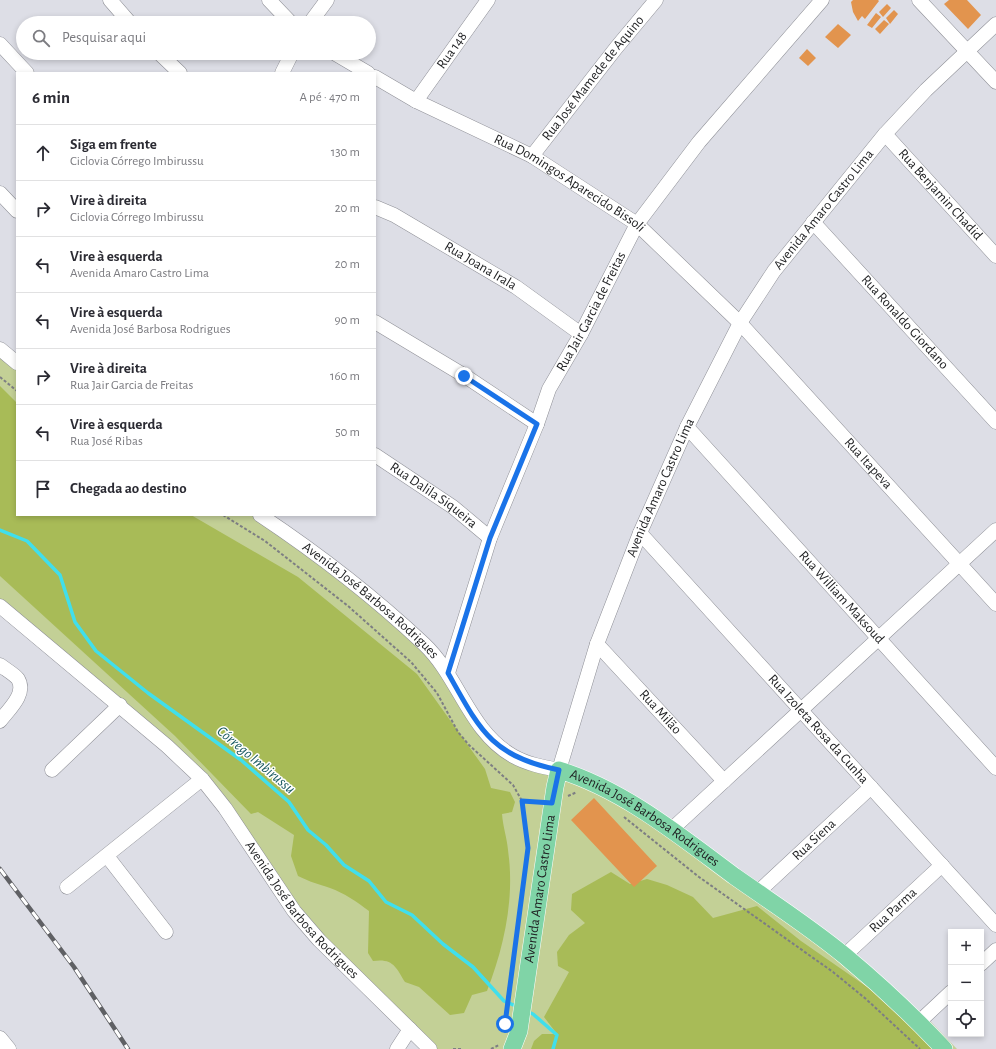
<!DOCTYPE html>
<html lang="pt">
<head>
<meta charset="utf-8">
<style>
	body { margin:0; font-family:"Alegreya Sans",sans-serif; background:#f2f2f3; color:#2b2b33 }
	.controls { position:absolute; right:12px; bottom:12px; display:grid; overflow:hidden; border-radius:0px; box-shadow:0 2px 6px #0003 }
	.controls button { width:36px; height:36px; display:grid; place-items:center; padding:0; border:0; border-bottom:1px solid #e1e1e2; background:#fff; color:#2b2b33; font:20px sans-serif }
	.stop { position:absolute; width:12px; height:12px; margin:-9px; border:3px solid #1a73e8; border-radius:50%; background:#fff }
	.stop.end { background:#1a73e8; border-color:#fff; box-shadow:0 1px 4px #0008 }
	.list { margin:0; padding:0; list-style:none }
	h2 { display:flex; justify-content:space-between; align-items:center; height:52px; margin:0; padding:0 16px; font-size:17px }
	h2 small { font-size:13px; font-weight:400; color:#7c7c81 }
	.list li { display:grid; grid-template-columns:26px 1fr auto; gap:12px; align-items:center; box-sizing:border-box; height:56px; padding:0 16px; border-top:1px solid #e1e1e2 }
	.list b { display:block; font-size:15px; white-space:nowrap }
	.list p { margin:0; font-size:13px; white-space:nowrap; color:#7c7c81 }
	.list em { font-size:13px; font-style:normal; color:#7c7c81 }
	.icon { flex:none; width:22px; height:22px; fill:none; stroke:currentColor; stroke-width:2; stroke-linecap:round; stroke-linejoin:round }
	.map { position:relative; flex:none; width:996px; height:1049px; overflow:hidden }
	.search { position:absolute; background:#fff; box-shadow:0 2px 6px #0003; left:16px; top:16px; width:360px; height:44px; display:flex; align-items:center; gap:10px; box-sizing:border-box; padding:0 14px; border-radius:22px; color:#7c7c81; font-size:15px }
	.panel { position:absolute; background:#fff; box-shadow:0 2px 6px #0003; left:16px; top:72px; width:360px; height:444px; border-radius:0px }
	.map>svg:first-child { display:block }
</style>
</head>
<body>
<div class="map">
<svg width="996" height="1049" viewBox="0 0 996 1049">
	<rect width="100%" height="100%" fill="#dddee6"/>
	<!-- green -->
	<path fill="#c3d096" d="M0 351 17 365V515H258L419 641 490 741 551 770 510 1049H426L337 963 196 776 0 608Z
		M563 773 611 794 896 999 931 1022 957 1049H521Z"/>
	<!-- forest -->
	<path fill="#a8bb57" d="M0 386 17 403V515H191L298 577 417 674 485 769 491 788 510 792 515 802 512 812 502 814C503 827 507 838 508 850 515 898 504 947 487 991L472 995 464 1013 450 1015 419 987 405 982C396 967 393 958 373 961L368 953 369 911C357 902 344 893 330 888 318 884 310 882 298 876L291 856 294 835 258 812 251 814 175 736 0 576Z
		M611 872 630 884 647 879 667 885 693 897 713 918 757 906 801 941 883 998 936 1049H531L534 1041 542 1034H557L544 1017 569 972 558 966 557 952 569 935 585 923 571 910 572 894Z"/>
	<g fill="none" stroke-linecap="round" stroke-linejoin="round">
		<!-- stream -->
		<path stroke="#40dfec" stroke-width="3.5" d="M0 530 27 541 60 575 75 622 96 651 148 693 241 760 289 802 308 830 326 845 344 865 369 881 386 902 412 915 443 944 473 967 504 1001 518 1007
			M526 1011 533 1014 557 1035 553 1049"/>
	</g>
	<!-- building -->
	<path fill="#e2944e" d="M853 0H878L879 1 865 19 862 16 858 21 853 12 851 2Z
		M949 0H967L981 15 968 29 944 4Z
		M887 4 891 8 883 17 879 12Z
		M894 10 898 14 890 24 886 18Z
		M876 13 881 17 872 28 867 25Z
		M884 20 889 24 880 34 875 29Z
		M838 24 851 35 838 48 825 37Z
		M807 49 816 58 808 66 799 58Z
		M594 798 657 866 634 887 571 820Z"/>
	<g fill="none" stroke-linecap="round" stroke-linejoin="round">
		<!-- minor casing -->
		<g stroke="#8f9097" stroke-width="15">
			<g id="minor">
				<path d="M110 0 130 23"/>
				<path d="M269 0 291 23"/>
				<path d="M919 0 996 82"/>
				<path d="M310 23 327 0"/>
				<path d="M0 44 27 73"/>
				<path d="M159 53 180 73"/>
				<path d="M334 53 368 73"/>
				<path d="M282 73 292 53"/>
				<path id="s1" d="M375 77 416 101 532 156 637 224 740 323 996 604"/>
				<path id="s2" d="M416 101 488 0"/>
				<path id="s3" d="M885 134 996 256"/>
				<path id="s4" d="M532 156 616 48 656 0"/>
				<path d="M0 193 17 211"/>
				<path id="s5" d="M375 207 394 215 516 287 581 334"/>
				<path id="s6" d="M813 222 996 422"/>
				<path d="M375 322 465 376 537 424"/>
				<path d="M0 349 17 363"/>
				<path id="s7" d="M687 427 996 768"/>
				<path id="s8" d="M375 455 453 507 490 538"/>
				<path id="s9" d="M260 515C317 553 373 596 424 644 459 677 469 731 513 756 527 764 543 767 559 770L597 644 640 533 687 427 740 323 774 271 885 134 926 90 996 24"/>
				<path id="s10" d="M640 533 996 925"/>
				<path id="s11" d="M0 606 167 746 202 779 225 808 294 911 319 940 430 1049"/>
				<path id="s12" d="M597 644 724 781"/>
				<path d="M0 665C5 669 14 674 18 679 27 694 8 710 0 721"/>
				<path id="s13" d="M448 673 490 538 537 424 549 389 581 334 637 224 699 142 822 0"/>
				<path d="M52 770 120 705"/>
				<path d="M671 830 996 530"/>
				<path d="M107 856 166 932"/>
				<path d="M67 887 202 779"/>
				<path id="s14" d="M757 893 871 787"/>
				<path id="s15" d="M844 956 942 865"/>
				<path d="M981 964 996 950"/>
				<path d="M919 1022 951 992"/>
				<path d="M0 1038 9 1049"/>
				<path d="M397 1049 410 1029"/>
			</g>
		</g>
		<!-- major casing -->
		<g stroke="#fff" stroke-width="18">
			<g id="major">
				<path id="s16" d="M512 1049 519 1031 555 787 559 770C624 790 680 836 734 876 771 902 810 927 845 956 880 985 913 1016 944 1049"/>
			</g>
		</g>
		<!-- path -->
		<path stroke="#7d7e83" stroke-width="2" stroke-dasharray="3 2" stroke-linecap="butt" d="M0 377 17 391
			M223 515 265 541 297 566 348 606 411 662 437 693 458 732 469 745 513 785 522 801 528 849 503 1030
			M568 796 577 792
			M522 801 538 802
			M624 817 699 877 833 972 866 999 920 1049
			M453 1049H463
			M491 1049 499 1045"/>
		<!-- minor -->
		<use href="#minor" stroke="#fff" stroke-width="14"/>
		<!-- major -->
		<use href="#major" stroke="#80d4a7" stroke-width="17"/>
		<!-- rail casing -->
		<g stroke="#5f6064" stroke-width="4.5">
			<path id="rail" d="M0 869 74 967 128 1049"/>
		</g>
		<!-- rail -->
		<use href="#rail" stroke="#fff" stroke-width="3" stroke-dasharray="9" stroke-linecap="butt"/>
	</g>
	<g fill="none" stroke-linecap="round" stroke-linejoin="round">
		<!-- route -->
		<path stroke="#1a73e8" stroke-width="5" d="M464 376 537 424 490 538 448 673C480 730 491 756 559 770L552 803 522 801 528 848 505 1024"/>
	</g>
	<g text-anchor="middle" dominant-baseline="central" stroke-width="3" stroke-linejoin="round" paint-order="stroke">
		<!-- street labels -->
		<g font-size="14" fill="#1e1f21" stroke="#fff">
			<text stroke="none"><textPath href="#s2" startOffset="62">Rua 148</textPath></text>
			<text stroke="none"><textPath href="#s4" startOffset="99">Rua José Mamede de Aquino</textPath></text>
			<text stroke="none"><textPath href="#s1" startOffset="222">Rua Domingos Aparecido Bissoli</textPath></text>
			<text stroke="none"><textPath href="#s3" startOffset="82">Rua Benjamin Chadid</textPath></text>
			<text stroke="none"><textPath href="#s9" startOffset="1026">Avenida Amaro Castro Lima</textPath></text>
			<text stroke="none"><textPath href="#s5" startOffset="121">Rua Joana Irala</textPath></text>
			<text stroke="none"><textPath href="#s13" startOffset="390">Rua Jair Garcia de Freitas</textPath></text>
			<text stroke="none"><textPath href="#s6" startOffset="136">Rua Ronaldo Giordano</textPath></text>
			<text stroke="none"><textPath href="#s1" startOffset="634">Rua Itapeva</textPath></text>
			<text stroke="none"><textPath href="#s9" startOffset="702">Avenida Amaro Castro Lima</textPath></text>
			<text stroke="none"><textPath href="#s8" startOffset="71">Rua Dalila Siqueira</textPath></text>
			<text stroke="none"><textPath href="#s7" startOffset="230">Rua William Maksoud</textPath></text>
			<text stroke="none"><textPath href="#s9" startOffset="140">Avenida José Barbosa Rodrigues</textPath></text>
			<text stroke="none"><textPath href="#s12" startOffset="93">Rua Milão</textPath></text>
			<text stroke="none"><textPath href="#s10" startOffset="265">Rua Izoleta Rosa da Cunha</textPath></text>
			<text stroke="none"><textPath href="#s16" startOffset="382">Avenida José Barbosa Rodrigues</textPath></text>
			<text stroke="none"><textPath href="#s14" startOffset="78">Rua Siena</textPath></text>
			<text stroke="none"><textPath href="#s16" startOffset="163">Avenida Amaro Castro Lima</textPath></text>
			<text stroke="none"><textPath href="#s11" startOffset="431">Avenida José Barbosa Rodrigues</textPath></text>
			<text stroke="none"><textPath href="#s15" startOffset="67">Rua Parma</textPath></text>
		</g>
		<!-- water labels -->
		<g font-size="15" font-style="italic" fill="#1c5b61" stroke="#fff">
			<text transform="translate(256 760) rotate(40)">Córrego Imbirussu</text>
		</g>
	</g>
</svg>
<div class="controls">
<button>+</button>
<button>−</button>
<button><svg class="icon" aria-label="locate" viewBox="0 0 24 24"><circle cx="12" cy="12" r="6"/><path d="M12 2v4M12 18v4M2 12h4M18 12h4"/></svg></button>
</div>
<div class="stop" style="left:505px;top:1024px"></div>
<div class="stop end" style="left:464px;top:376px"></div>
<div class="search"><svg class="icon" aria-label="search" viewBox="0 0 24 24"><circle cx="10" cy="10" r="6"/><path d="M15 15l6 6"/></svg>Pesquisar aqui</div>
<section class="panel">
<h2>6 min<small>A pé · 470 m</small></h2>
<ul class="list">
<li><svg class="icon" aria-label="ahead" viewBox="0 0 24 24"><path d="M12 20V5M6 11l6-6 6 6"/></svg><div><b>Siga em frente</b><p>Ciclovia Córrego Imbirussu</p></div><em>130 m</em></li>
<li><svg class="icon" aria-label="right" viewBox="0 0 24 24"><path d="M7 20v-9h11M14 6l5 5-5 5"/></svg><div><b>Vire à direita</b><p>Ciclovia Córrego Imbirussu</p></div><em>20 m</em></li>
<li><svg class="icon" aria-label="left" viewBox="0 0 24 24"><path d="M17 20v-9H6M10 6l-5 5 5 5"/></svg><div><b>Vire à esquerda</b><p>Avenida Amaro Castro Lima</p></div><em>20 m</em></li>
<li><svg class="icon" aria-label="left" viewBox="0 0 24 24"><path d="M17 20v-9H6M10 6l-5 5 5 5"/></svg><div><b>Vire à esquerda</b><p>Avenida José Barbosa Rodrigues</p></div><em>90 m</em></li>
<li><svg class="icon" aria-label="right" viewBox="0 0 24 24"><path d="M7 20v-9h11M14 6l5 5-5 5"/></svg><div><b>Vire à direita</b><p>Rua Jair Garcia de Freitas</p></div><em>160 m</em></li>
<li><svg class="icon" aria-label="left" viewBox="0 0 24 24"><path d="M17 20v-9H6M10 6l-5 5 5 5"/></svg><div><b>Vire à esquerda</b><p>Rua José Ribas</p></div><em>50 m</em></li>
<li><svg class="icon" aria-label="arrive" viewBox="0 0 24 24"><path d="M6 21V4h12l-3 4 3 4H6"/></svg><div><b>Chegada ao destino</b></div></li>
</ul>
</section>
</div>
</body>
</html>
